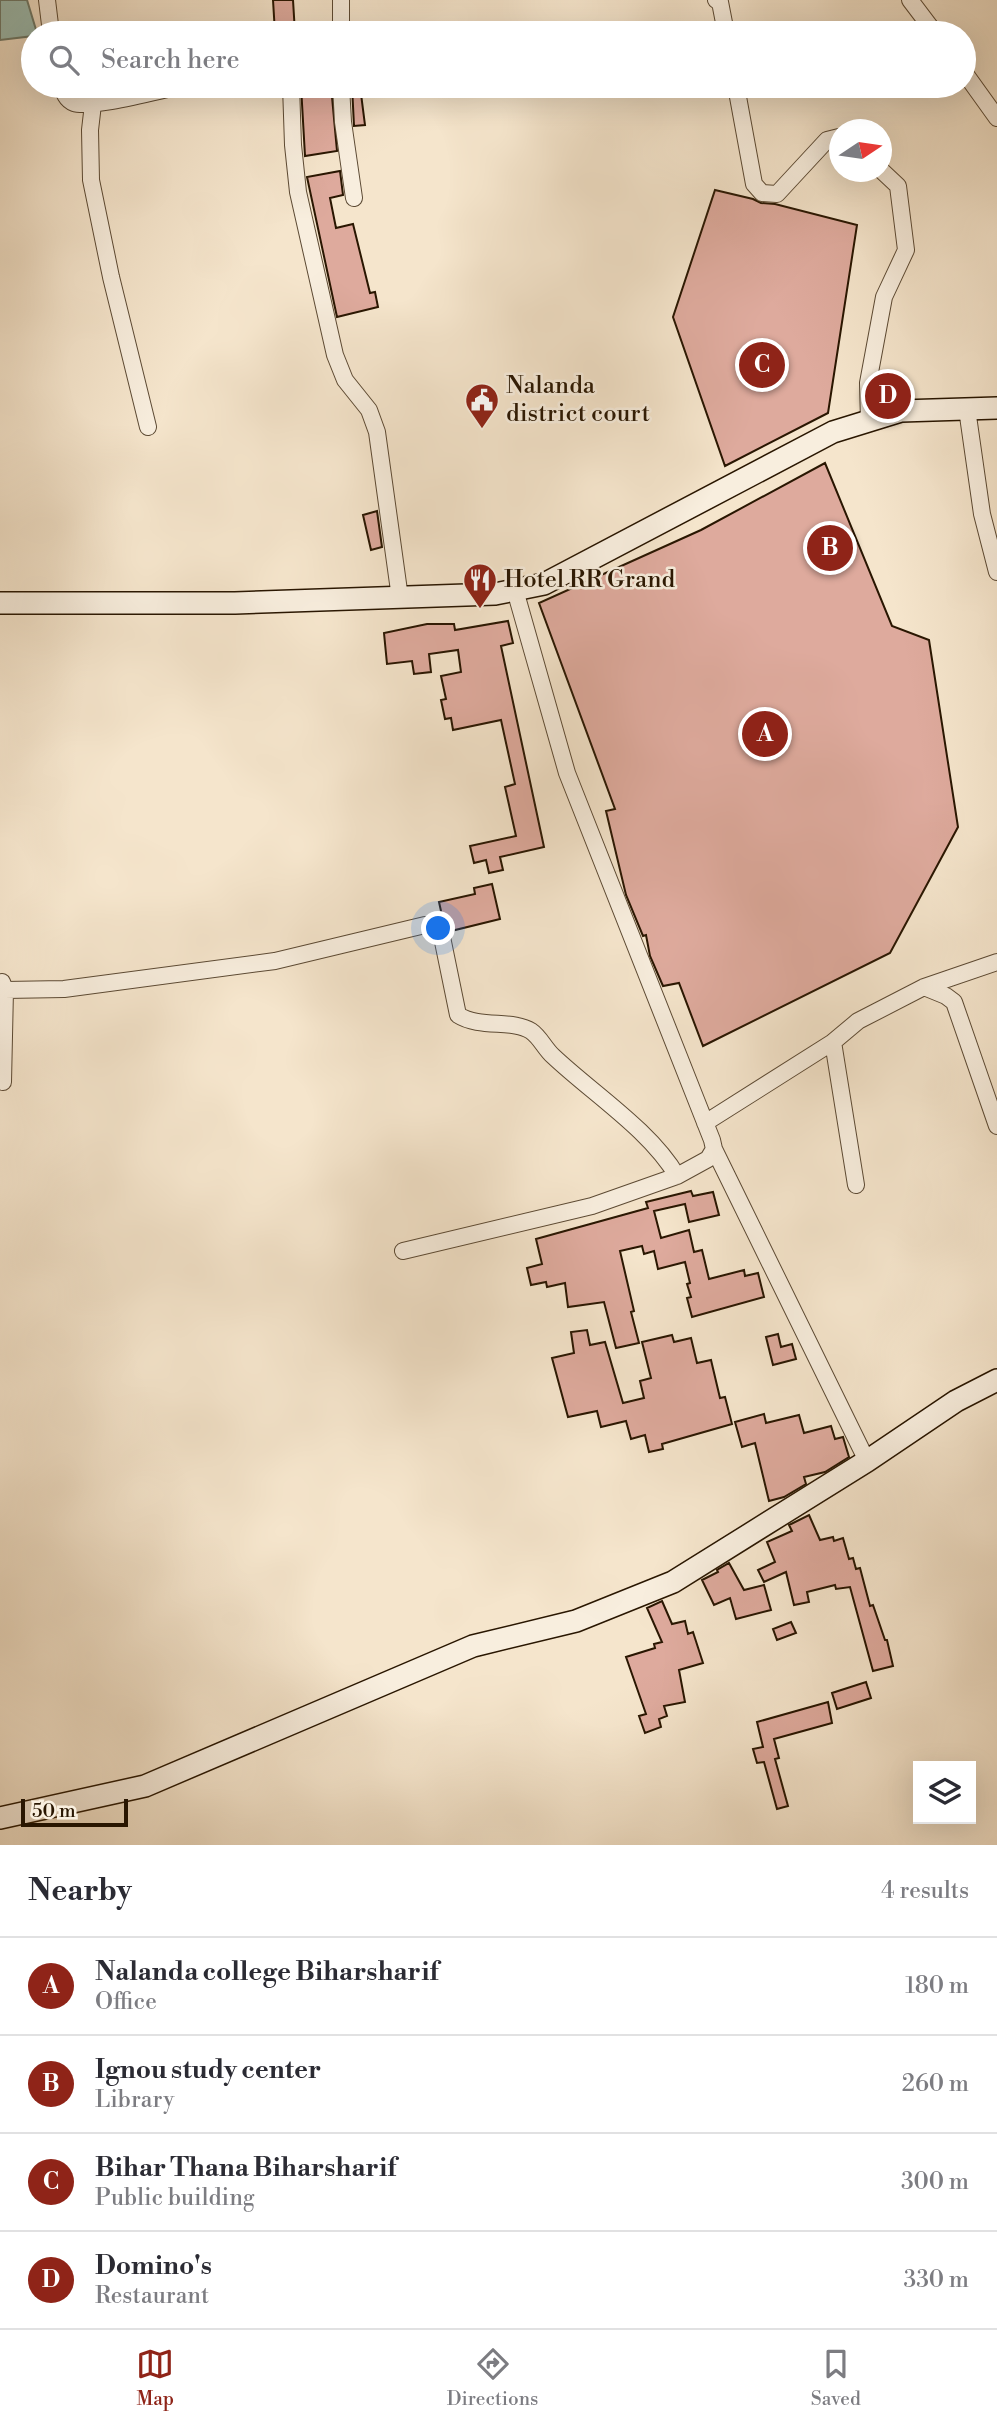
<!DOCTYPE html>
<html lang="en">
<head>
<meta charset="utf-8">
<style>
	body { margin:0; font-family:"Libre Bodoni",serif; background:#f7f7f7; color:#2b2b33 }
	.controls { position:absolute; right:21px; bottom:21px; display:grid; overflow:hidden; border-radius:0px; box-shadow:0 7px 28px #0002 }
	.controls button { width:63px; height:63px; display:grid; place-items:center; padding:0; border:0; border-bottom:2px solid #e1e1e2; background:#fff; color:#2b2b33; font:35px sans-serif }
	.compass { position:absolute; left:829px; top:119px; width:63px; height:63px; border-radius:50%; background:#fff; box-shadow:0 7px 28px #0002; rotate:77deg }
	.scale { position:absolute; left:21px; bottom:18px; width:107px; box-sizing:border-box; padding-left:7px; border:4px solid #291601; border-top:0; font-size:19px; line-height:24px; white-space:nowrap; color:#291601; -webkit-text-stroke:5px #f8eede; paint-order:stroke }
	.you { position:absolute; left:439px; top:929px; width:24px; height:24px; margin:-18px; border:5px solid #fff; border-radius:50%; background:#1a73e8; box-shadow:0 0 0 10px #1a73e833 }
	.badge { display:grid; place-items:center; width:46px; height:46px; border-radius:50%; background:#8f2418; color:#fff; font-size:23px; font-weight:700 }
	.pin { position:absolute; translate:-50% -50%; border:4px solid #fff; box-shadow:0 2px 7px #0006 }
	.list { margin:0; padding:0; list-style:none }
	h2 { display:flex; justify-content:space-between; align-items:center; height:91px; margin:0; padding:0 28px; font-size:30px }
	h2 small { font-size:23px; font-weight:400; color:#7c7c81 }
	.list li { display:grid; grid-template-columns:46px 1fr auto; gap:21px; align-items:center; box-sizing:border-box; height:98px; padding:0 28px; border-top:2px solid #e1e1e2 }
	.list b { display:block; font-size:26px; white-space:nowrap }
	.list p { margin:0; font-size:23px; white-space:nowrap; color:#7c7c81 }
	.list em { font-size:23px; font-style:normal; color:#7c7c81 }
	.icon { flex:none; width:38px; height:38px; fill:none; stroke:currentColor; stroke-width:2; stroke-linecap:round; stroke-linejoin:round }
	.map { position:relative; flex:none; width:997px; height:1845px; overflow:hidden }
	.search { position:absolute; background:#fff; box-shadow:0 7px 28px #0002; left:21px; right:21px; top:21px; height:77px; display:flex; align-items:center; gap:18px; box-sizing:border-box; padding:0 24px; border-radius:38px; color:#7c7c81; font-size:26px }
	.sheet { height:483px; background:#fff }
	nav { display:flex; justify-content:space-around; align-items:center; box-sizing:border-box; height:98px; border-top:2px solid #e1e1e2; background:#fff; font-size:19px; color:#7c7c81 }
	nav a { display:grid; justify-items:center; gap:4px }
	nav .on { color:#8f2418 }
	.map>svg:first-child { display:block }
</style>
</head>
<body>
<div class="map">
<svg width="997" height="1845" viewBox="0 0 997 1845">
	<rect width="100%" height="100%" fill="#f5e5cc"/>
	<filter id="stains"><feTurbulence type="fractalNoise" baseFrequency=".00286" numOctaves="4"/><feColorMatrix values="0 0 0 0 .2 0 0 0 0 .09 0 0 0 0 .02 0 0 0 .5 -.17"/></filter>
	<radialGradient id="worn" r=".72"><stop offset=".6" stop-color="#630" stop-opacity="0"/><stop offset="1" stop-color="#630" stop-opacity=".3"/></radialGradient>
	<!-- water -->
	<path fill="#9cbfb4" stroke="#6e7b6c" stroke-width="2" d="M0 0H27L37 33H33V36L0 40Z"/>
	<!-- building -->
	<path fill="#deaa9d" stroke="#291601" stroke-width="2" d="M273 0H293L295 33H275Z
		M301 86H331L337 151 305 156Z
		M352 86H360L365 125 354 126Z
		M340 171 343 195 330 198 336 228 353 224 370 293 375 292 378 307 337 317 307 177Z
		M715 190 753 199 761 203 775 204 857 225 828 413 725 466 673 317Z
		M825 463 892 626 929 640 958 827 890 953 703 1046 679 983 663 986 650 956 646 935 643 936 626 895 606 811 615 809 539 603 701 530Z
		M377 511 382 547 371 550 363 515Z
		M508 621 513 643 501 646 544 847 500 857 503 870 489 873 486 860 474 863 470 846 516 836 505 787 515 784 501 720 453 730 451 718 445 719 441 700 446 699 441 676 461 672 458 650 429 654 431 672 414 674 412 661 387 664 384 633 427 624H454L455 630Z
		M492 884 500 919 451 931 443 920 439 902 475 894 474 888Z
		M691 1191 693 1196 713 1192 719 1215 689 1222 685 1204 654 1211 661 1238 689 1230 694 1252 702 1250 709 1279 744 1270 745 1276 758 1273 764 1297 692 1317 687 1298 691 1297 687 1284 690 1283 685 1262 658 1269 654 1251 644 1254 642 1246 620 1251 634 1311 631 1312 639 1343 616 1348 604 1302 568 1307 565 1283 547 1287 546 1282 531 1285 527 1268 542 1264 536 1239 648 1208 646 1202Z
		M587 1330 590 1345 605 1342 623 1403 644 1398 640 1381 651 1378 642 1342 672 1335 674 1342 691 1338 697 1363 711 1360 720 1398 725 1397 732 1424 662 1444 663 1449 649 1452 645 1435 631 1439 626 1421 601 1427 597 1411 568 1417 552 1358 574 1353 571 1332Z
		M778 1334 781 1347 792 1344 796 1359 773 1365 766 1337Z
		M764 1414 766 1423 799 1415 804 1433 831 1426 835 1439 843 1437 849 1457 825 1472 804 1477 806 1484 784 1497 769 1501 755 1443 742 1447 735 1422Z
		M809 1515 820 1540 833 1537 834 1541 843 1538 849 1559 853 1558 856 1569 860 1568 870 1606 873 1605 885 1640H887L893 1666 873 1671 850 1587 836 1589 835 1585 807 1592 809 1602 794 1605 786 1572 764 1582 758 1570 775 1562 767 1542 792 1531 789 1525Z
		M729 1563 744 1590 764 1585 771 1610 736 1619 730 1598 714 1605 702 1580 718 1572 717 1570Z
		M662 1601 672 1624 685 1621 688 1634 693 1632 703 1663 679 1670 685 1702 664 1706 667 1716 659 1719 661 1727 645 1733 639 1716 646 1714 626 1657 655 1648 654 1644 662 1642 647 1608Z
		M791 1622 796 1633 777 1640 773 1629Z
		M866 1682 871 1698 837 1709 832 1693Z
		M828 1702 832 1723 774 1739 779 1758 775 1759 788 1806 777 1809 764 1762 757 1763 753 1749 763 1747 757 1722Z"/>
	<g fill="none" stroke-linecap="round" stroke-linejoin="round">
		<!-- minor casing -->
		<g stroke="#5c4a34" stroke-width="18">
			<path id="minor" d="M47 0 51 33
				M716 0 720 2 726 33
				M910 0 935 33
				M341 33V0
				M964 72 997 118
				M62 86C64 93 66 100 74 103 91 109 160 90 181 86
				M291 86 293 145 298 192 335 355 345 380 369 410 377 432 400 598
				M341 86 343 122 354 198
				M736 86 754 184 762 193 777 194 827 140 839 137
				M93 104 90 130 91 180 111 277 148 427
				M967 409 982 514 997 572
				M869 421 868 383 884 297 906 250 898 186 881 170
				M2 982 5 990 3 1082
				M924 987 946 996 954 1002 997 1126
				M5 990 64 989 275 961 425 925 436 927 442 937 458 1015C480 1029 513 1019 531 1031 540 1037 545 1049 553 1056 592 1093 650 1130 677 1176
				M833 1042 856 1185
				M705 1123 833 1042 858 1021 924 987 997 962
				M714 1149 867 1461
				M403 1251 592 1206 677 1176 708 1159 714 1149 712 1140 567 773 515 590"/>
		</g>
		<!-- secondary casing -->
		<g stroke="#291601" stroke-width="24">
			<path id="secondary" d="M0 603H235L495 594 544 584 833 432 901 411 997 408
				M0 1818 145 1786 473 1646 576 1621 673 1582 867 1461 956 1401 997 1380"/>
		</g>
		<!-- minor -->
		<use href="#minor" stroke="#f8eede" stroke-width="16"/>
		<!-- secondary -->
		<use href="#secondary" stroke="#f8eede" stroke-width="21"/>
	</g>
	<!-- icons -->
	<defs>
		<g id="civic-pin" transform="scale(1.75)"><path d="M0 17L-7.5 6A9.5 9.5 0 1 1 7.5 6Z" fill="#8f2418" stroke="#f8eede"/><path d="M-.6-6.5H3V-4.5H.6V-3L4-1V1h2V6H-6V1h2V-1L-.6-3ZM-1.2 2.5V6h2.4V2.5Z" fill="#fff"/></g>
		<g id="restaurant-pin" transform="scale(1.75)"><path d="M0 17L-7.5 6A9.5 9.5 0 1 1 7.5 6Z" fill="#8f2418" stroke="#f8eede"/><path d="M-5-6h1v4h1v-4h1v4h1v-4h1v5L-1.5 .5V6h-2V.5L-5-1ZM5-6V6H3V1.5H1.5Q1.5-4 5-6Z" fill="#fff"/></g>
	</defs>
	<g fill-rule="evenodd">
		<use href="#civic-pin" x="482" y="400"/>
		<use href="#restaurant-pin" x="480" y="580"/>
	</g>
	<g text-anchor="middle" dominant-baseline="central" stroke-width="5" stroke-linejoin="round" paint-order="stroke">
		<!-- poi labels -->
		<g font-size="24" fill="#291601" stroke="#f8eede" text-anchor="start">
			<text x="506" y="386">Nalanda<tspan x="506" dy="28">district court</tspan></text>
			<text x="504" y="580">Hotel RR Grand</text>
		</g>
	</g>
	<rect width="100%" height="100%" filter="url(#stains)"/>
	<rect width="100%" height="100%" fill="url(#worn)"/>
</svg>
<div class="controls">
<button><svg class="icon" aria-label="layers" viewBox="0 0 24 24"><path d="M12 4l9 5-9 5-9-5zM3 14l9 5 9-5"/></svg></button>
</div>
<svg class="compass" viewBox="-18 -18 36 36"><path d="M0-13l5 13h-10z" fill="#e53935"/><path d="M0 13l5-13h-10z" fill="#7c7c81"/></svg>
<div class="scale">50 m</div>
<div class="you"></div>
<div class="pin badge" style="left:765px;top:734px">A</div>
<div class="pin badge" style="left:830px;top:548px">B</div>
<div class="pin badge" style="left:762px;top:365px">C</div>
<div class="pin badge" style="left:888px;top:396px">D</div>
<div class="search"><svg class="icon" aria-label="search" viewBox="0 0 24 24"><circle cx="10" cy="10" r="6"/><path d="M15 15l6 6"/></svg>Search here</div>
</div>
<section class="sheet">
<h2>Nearby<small>4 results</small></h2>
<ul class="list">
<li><span class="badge">A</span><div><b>Nalanda college Biharsharif</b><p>Office</p></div><em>180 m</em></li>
<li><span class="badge">B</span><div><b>Ignou study center</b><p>Library</p></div><em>260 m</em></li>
<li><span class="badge">C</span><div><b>Bihar Thana Biharsharif</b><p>Public building</p></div><em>300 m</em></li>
<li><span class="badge">D</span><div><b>Domino's</b><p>Restaurant</p></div><em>330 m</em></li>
</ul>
</section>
<nav>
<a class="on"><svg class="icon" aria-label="map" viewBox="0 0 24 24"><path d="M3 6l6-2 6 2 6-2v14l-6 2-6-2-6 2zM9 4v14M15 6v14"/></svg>Map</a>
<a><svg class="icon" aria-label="directions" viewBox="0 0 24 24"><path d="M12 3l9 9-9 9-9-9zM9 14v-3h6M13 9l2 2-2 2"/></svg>Directions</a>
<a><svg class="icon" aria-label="saved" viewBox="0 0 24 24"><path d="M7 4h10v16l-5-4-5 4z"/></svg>Saved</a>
</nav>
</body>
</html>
